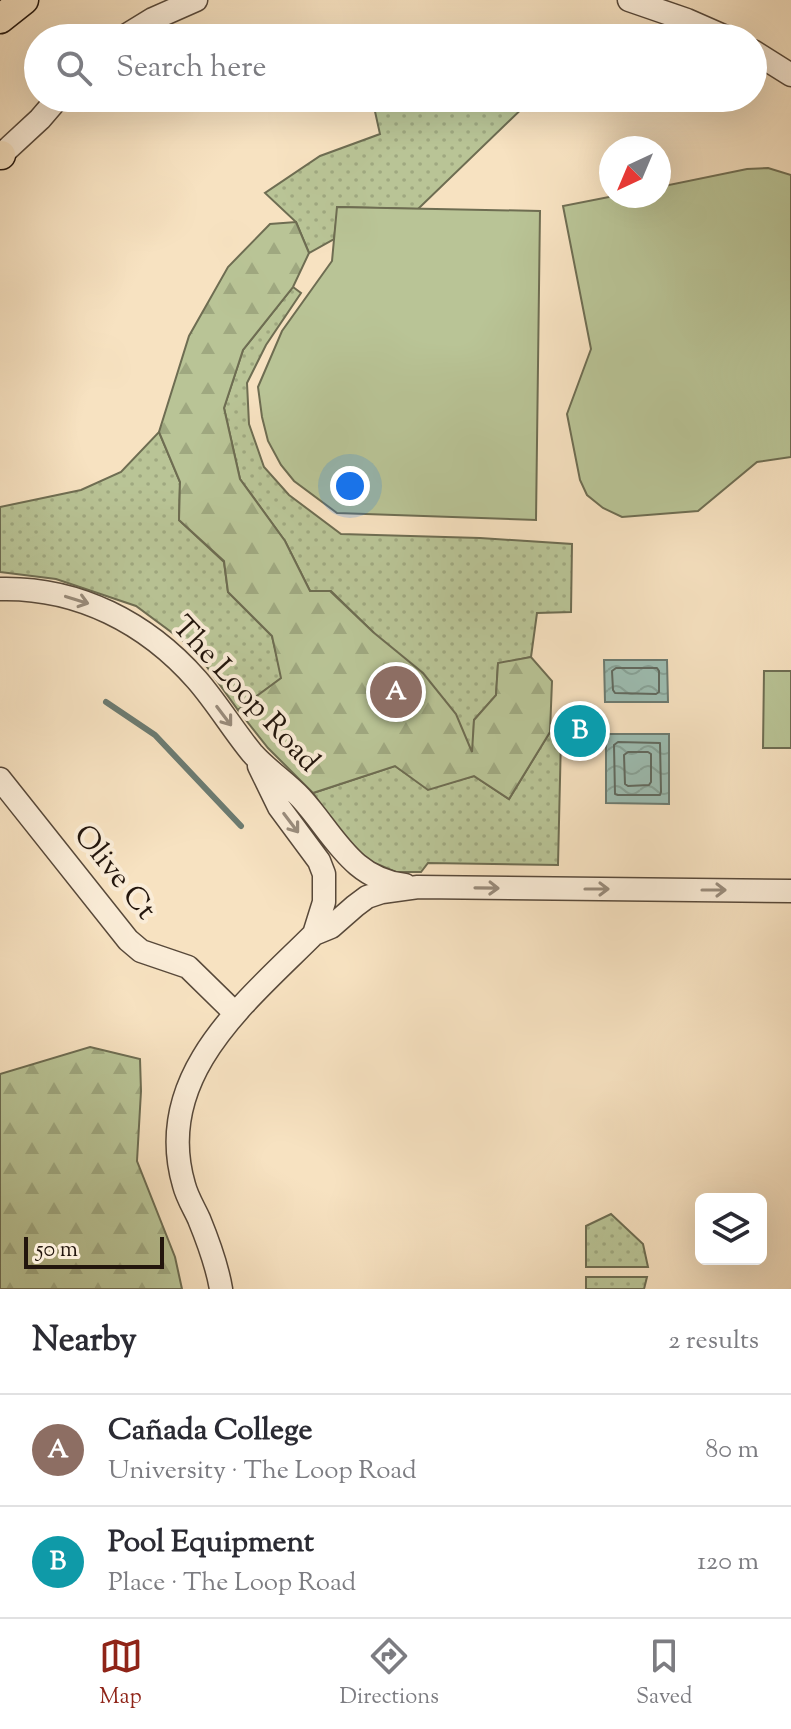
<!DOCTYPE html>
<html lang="en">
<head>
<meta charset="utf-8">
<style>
	body { margin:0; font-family:"Sorts Mill Goudy",serif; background:#f7f7f7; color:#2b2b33 }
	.controls { position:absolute; right:24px; bottom:24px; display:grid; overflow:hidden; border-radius:12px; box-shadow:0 8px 32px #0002 }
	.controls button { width:72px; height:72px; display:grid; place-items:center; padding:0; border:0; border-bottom:2px solid #e1e1e2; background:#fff; color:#2b2b33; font:40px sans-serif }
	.compass { position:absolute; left:599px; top:136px; width:72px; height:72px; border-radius:50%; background:#fff; box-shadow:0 8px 32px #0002; rotate:224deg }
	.scale { position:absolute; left:24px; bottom:20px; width:140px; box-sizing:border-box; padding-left:8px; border:4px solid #23160d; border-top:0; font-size:22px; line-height:28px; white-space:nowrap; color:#23160d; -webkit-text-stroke:6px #faecd7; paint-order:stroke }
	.you { position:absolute; left:350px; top:486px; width:28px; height:28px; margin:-20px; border:6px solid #fff; border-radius:50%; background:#1a73e8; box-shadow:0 0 0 12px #1a73e833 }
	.badge { display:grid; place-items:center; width:52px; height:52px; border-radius:50%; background:#8f2418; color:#fff; font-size:26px; font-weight:700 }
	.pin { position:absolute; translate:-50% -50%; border:4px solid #fff; box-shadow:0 2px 8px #0006 }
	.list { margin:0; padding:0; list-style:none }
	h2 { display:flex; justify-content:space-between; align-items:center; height:104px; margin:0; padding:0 32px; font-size:34px }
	h2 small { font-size:26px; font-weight:400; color:#7c7c81 }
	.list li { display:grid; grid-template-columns:52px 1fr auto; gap:24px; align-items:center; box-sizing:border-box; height:112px; padding:0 32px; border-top:2px solid #e1e1e2 }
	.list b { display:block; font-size:30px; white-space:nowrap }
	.list p { margin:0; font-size:26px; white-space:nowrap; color:#7c7c81 }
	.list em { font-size:26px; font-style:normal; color:#7c7c81 }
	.icon { flex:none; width:44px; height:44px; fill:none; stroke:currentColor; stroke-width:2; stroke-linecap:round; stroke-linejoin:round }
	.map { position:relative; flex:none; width:791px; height:1289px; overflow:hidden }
	.search { position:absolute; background:#fff; box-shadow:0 8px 32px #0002; left:24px; right:24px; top:24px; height:88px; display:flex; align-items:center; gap:20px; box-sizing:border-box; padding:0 28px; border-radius:44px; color:#7c7c81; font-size:30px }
	.sheet { height:328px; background:#fff }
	nav { display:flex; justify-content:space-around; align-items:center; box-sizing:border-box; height:112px; border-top:2px solid #e1e1e2; background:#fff; font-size:22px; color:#7c7c81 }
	nav a { display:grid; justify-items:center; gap:4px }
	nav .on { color:#8f2418 }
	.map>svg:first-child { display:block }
</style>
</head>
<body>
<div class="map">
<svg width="791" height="1289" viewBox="0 0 791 1289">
	<defs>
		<pattern id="grass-dots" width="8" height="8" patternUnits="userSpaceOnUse" patternTransform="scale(2)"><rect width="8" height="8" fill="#b9c496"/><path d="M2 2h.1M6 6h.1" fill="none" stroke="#9fa880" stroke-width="1.8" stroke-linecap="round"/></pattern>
		<pattern id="forest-firs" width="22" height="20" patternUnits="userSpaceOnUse" patternTransform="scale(2)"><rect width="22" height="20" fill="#b9c496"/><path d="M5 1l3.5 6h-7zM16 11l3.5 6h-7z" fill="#9fa880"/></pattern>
		<pattern id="water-waves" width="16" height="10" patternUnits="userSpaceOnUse" patternTransform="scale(2)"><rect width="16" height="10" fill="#9dbeb3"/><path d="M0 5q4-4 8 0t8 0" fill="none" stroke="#87a399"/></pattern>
	</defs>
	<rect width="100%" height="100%" fill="#f7e2c1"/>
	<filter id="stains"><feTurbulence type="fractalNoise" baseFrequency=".0025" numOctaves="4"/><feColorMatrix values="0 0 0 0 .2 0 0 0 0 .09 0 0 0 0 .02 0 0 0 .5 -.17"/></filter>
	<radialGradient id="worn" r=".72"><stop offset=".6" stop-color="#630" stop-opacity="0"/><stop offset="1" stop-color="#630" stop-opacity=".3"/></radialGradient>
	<!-- grass -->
	<path fill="url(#grass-dots)" stroke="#6e6d52" stroke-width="2" d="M372 98H533L418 209 338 207 334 239 309 253 296 222 265 193 320 156 380 134Z
		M293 287 301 293 266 345 247 383 249 424 264 467 289 495 341 534 480 538 572 544 571 612 537 613 531 657 498 664 496 696 474 720 473 754 373 632 331 591H310L285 541 240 479 224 408 243 350Z
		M159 432 180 482 179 520 224 562 228 592 272 636 282 678 238 710 194 649 136 606 56 579 0 572V507L81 490 121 472Z
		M550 732 561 737 558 865 428 863 421 872H396L365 859 337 827 313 793 395 766 428 789 474 776 509 799Z
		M611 1214 643 1244 648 1267H586V1226Z
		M586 1277H647L644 1289H586Z"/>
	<!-- forest -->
	<path fill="url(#forest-firs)" stroke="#6e6d52" stroke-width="2" d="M296 222 309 253 293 287 243 350 224 408 240 479 285 541 310 591H330L373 632 423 673 456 714 472 752 474 720 496 695 498 663 531 657 552 681 550 732 509 799 474 776 428 790 395 766 313 793 268 748 238 710 281 678 272 636 228 592 224 561 179 520 180 482 159 432 189 336 228 267 270 224Z
		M90 1047 140 1059 141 1091 137 1161 175 1257 182 1289H0V1074Z"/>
	<!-- park -->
	<path fill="#b9c496" stroke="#6e6d52" stroke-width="2" d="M768 168 791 175V457L757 462 698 511 622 517 603 508 587 495 580 480 567 414 591 349 563 206 614 196H659V187L747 169Z
		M337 207 540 211 536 520 337 513 294 481 281 465 268 441 262 417 258 387 282 331 332 261Z
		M764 671H791V748H763Z"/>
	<!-- water -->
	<path fill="url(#water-waves)" stroke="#6c7b71" stroke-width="2" d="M604 660H667L668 702H605Z
		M606 734H669V804L606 803Z"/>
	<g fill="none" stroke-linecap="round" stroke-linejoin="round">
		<!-- shore -->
		<path stroke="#606a60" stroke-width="2" d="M616 668H657L659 671V692L656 694 615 693 613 690 612 671Z
			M618 742 660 743 661 792 660 795H618L615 794 614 745Z
			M628 752H648L651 754V782L649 785 628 786 625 784 624 755Z"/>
		<!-- stream -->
		<path stroke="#6c7b71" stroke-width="6" d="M106 702 155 735 241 826"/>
		<!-- minor casing -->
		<g stroke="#58493a" stroke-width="25">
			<path id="minor" d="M629 0 687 20 728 38
				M122 38 153 19 196 0
				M753 51 791 75
				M0 156 40 119 58 98
				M0 589C78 587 147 623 197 680 217 703 233 730 252 753 267 770 286 782 301 798 334 834 351 879 405 885
				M259 766 279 807 319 861 324 874V902L314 934
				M0 779 128 940 141 951 188 967 235 1013
				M221 1289C217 1265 208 1241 199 1219 194 1208 187 1197 184 1185 152 1076 246 1002 314 934L331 927 355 906 367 897 382 892 418 887 791 891"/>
		</g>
		<!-- major casing -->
		<g stroke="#23160d" stroke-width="31">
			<path id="major" d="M0 19 24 0
				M0 155H1"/>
		</g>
		<!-- minor -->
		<use href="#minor" stroke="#faecd7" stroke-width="22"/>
		<!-- major -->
		<use href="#major" stroke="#f7e2c1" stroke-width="28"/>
	</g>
	<!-- one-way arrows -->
	<defs><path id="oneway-shaft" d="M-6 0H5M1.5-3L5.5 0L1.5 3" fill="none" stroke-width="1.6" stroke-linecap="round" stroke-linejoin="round" transform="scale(2)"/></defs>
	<g stroke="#998c7c">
		<use href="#oneway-shaft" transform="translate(77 600) rotate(17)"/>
		<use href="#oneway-shaft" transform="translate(224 716) rotate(53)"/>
		<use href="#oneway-shaft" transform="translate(291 823) rotate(53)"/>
		<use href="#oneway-shaft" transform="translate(487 888) rotate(1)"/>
		<use href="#oneway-shaft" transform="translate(597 889)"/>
		<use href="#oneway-shaft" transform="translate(714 890)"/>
	</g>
	<g text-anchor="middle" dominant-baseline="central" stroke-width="8" stroke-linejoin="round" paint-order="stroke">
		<!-- street labels -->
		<g font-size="30" fill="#23160d" stroke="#faecd7">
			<text transform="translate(245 695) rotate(47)">The Loop Road</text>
			<text transform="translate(114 873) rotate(51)">Olive Ct</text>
		</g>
	</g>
	<rect width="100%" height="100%" filter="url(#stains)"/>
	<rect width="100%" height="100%" fill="url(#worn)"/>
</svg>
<div class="controls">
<button><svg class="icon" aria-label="layers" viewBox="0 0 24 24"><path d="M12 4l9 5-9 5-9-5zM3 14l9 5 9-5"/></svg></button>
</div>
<svg class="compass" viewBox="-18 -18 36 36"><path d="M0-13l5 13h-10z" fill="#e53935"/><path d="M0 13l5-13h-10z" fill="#7c7c81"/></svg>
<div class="scale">50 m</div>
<div class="you"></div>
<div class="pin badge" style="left:396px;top:692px;background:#8d6e63">A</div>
<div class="pin badge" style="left:580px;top:731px;background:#0f9aa8">B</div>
<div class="search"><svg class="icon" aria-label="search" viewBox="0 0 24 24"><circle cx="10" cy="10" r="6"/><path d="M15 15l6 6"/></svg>Search here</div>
</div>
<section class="sheet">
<h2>Nearby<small>2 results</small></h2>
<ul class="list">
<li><span class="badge" style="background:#8d6e63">A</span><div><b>Cañada College</b><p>University · The Loop Road</p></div><em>80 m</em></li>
<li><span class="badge" style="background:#0f9aa8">B</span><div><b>Pool Equipment</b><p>Place · The Loop Road</p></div><em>120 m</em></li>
</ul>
</section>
<nav>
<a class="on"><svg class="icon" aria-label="map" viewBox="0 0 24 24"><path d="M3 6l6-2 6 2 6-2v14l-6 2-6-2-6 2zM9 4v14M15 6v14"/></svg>Map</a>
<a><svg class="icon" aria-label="directions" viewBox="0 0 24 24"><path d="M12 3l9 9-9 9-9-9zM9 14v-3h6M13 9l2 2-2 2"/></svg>Directions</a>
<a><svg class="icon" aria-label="saved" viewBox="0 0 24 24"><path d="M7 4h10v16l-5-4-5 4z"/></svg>Saved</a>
</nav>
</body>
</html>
